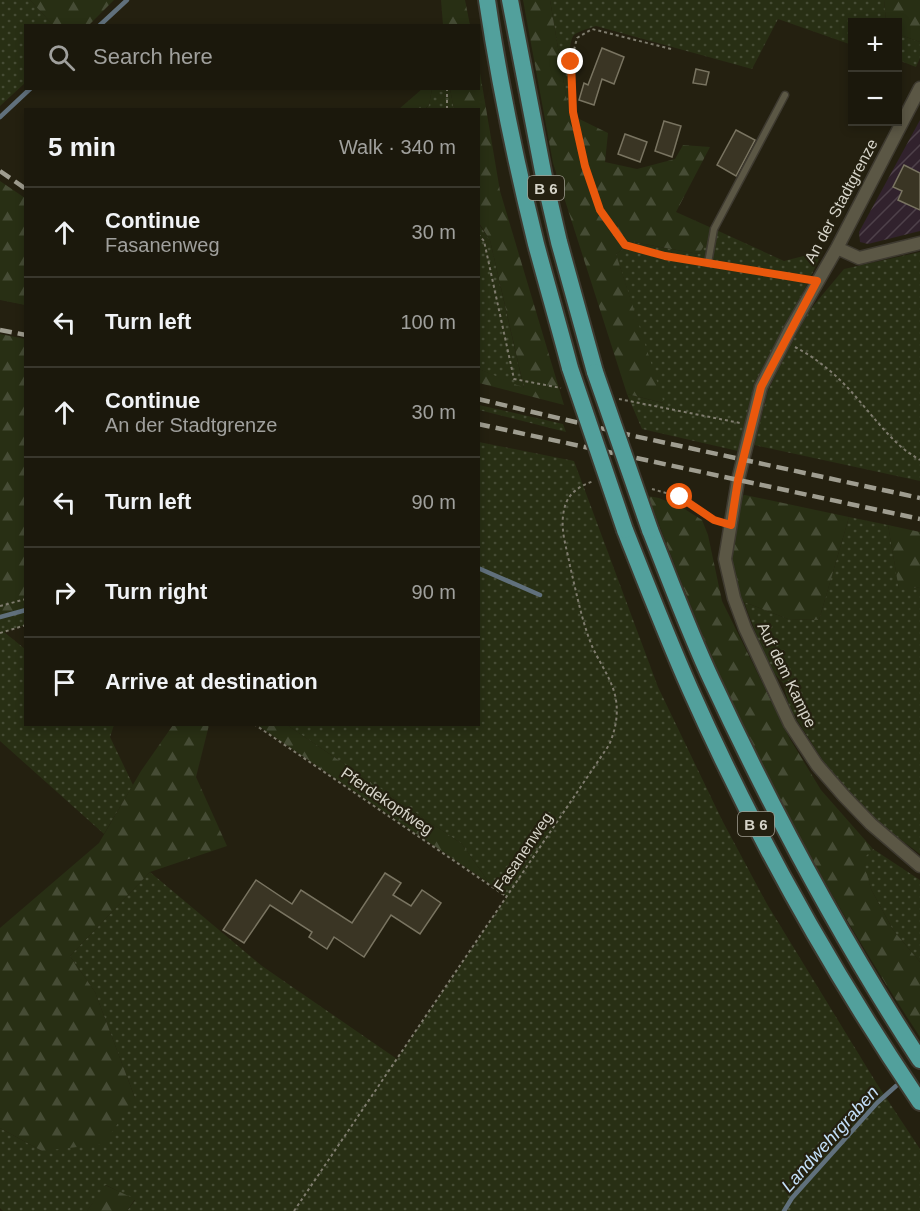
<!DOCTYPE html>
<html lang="en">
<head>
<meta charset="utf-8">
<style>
	body { margin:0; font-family:Helvetica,sans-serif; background:#242115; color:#f1f3f6 }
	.controls { position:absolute; right:18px; top:18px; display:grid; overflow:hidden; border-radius:0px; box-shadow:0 3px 9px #0003 }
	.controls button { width:54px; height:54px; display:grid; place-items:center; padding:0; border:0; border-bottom:2px solid #39372d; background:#1b180c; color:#f1f3f6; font:30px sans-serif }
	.stop { position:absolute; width:18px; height:18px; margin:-14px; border:4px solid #ea580c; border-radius:50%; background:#fff }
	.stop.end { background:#ea580c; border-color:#fff; box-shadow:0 2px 6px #0008 }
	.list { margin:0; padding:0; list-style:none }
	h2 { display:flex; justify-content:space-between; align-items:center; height:78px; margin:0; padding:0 24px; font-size:26px }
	h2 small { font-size:20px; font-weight:400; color:#a0a09d }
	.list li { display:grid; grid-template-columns:39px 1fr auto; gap:18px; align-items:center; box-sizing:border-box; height:90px; padding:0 24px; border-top:2px solid #39372d }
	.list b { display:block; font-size:22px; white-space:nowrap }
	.list p { margin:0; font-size:20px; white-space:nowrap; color:#a0a09d }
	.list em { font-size:20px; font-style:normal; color:#a0a09d }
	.icon { flex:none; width:33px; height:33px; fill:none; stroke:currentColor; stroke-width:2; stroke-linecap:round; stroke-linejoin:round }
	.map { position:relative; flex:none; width:920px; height:1211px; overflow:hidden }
	.search { position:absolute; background:#1b180c; box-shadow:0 3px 9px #0003; left:24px; top:24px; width:456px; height:66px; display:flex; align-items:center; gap:15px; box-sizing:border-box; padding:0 21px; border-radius:0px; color:#a0a09d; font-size:22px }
	.panel { position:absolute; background:#1b180c; box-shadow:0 3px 9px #0003; left:24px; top:108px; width:456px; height:618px; border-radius:0px }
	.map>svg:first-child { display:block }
</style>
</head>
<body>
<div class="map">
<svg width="920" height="1211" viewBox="0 0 920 1211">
	<defs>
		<pattern id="industrial-furrows" width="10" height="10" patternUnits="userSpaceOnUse" patternTransform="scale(1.5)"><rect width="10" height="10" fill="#31222d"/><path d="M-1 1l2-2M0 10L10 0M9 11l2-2" fill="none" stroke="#4e414a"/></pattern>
		<pattern id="grass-dots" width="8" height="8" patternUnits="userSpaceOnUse" patternTransform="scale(1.5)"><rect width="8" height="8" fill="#282f14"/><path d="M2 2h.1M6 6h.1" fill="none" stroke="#464c35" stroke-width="1.8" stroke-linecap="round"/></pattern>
		<pattern id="forest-firs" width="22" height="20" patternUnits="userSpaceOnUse" patternTransform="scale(1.5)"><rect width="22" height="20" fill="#282f14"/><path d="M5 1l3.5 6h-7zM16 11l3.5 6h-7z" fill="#464c35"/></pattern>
	</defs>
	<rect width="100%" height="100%" fill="#242010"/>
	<!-- industrial -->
	<path fill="url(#industrial-furrows)" d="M920 120V231L868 244 860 242 859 232Z"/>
	<!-- grass -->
	<path fill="url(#grass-dots)" d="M0 0H30L53 25 26 26 25 83 0 106Z
		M550 0H884L886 22H852V45L778 19 752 69 596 26C590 28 579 31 574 35 566 43 569 101 569 114Z
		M898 34 920 42V58L916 67 898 60Z
		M432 89H450L454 109 425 110 429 105Z
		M478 223 490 240 524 389 479 369Z
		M714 229 784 261 823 251 752 398 738 451 642 429 627 394 663 403 616 254 632 242 699 254Z
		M920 252V481L754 445 768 391 803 318 844 269Z
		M479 405 563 424 566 432 479 410Z
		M479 442 574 461 658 687 722 820 767 904 877 1084 920 1149V1211H127L135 1200 106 1185 87 1211H3L0 1208V1128L42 1151 135 1098 95 992 70 956 150 872 262 966 397 1059 507 897 490 884 462 844 287 725 478 724Z
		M849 517 888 525 899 589 920 587V854L877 822 836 781 790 709 783 683 769 668 744 602 788 619 819 620Z
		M25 610V625L4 632 25 649 26 724 114 725 110 737 133 785 104 834 0 741V617Z
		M873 849 920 880V962L893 930 871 889 862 859Z"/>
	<!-- forest -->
	<path fill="url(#forest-firs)" d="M30 0H114L88 26 53 25Z
		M441 0H465L470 25H443Z
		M523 0H550L569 114 608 133 605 162 637 169 675 159 683 145 710 147 676 212 714 229 699 254 633 242 616 254 664 403 627 394 553 163Z
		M884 0H920V42L898 34V22H886Z
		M479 67 500 191 564 405 479 383V369L524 388 490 240 479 223 478 110 454 109 450 89 478 88Z
		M422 89H432L429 105 425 109H399Z
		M0 181 25 198V305L0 300Z
		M0 334 26 339 25 610 0 617Z
		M745 495 849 517 819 620 788 619 734 598 725 559 736 496Z
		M648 496 659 498 683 508 702 520 708 535 722 601 790 739 821 790 873 849 863 859 871 889 893 930 920 962V1037C859 944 803 848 754 748 713 667 681 581 648 496Z
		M888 525 920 532V587L899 590Z
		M173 725H209L196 777 227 846 150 872 70 956 95 992 135 1098 104 1144 42 1151 0 1128V928L99 843 141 771Z
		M257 725H287L462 844 490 884Z
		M105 1185 135 1199 127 1211H87Z"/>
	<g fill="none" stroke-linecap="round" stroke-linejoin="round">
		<!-- stream -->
		<path stroke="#60707c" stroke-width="4.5" d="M99 26 127 0
			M0 117 31 88
			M478 568 540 595
			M0 617 26 610
			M784 1211 792 1198 877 1103 896 1086"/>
	</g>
	<!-- building -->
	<path fill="#3a3524" stroke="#797461" stroke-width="1.5" d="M602 48 624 57 614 84 602 79 594 105 579 100 584 83 588 85Z
		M696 69 709 72 706 85 693 83Z
		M664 121 681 126 672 157 655 151Z
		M736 130 755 140 736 176 717 165Z
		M625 134 647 142 640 162 618 154Z
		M904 165 920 173V210L898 200 902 191 893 187Z
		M385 873 401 883 393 895 411 906 422 890 441 903 420 934 391 915 364 957 334 937 327 949 309 937 312 932 270 905 244 943 223 930 256 880 292 904 301 890 352 923Z"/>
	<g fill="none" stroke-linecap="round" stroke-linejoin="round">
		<!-- service casing -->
		<g stroke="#3e3a30" stroke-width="9">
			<path id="service" d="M708 263 714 229 785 95"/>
		</g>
		<!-- minor casing -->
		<g stroke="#3e3a30" stroke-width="15">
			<path id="minor" d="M920 88 837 248 790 330 761 387 738 480 725 559 734 598 745 628 790 724 817 765 844 796 871 824 920 866
				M837 248 859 258 920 243"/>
		</g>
		<!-- trunk casing -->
		<g stroke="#3e3a30" stroke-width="20">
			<path id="trunk" d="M487 0C499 82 516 163 536 244 547 285 559 326 570 368
				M510 0 544 177 559 242 595 372
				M625 530C646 583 667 637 690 689 754 833 832 972 920 1102
				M650 530C670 580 689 632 712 681 773 812 841 939 920 1060"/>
		</g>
		<!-- path -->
		<path stroke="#7f7c6e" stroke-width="2" stroke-dasharray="3 3" stroke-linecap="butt" d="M671 49 592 29 577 38 571 62 573 112 585 166 600 210 625 245 665 257 699 262
			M447 88V110
			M478 234 484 241 514 379 561 388
			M716 264 805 279
			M795 347C818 359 839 377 856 397 870 413 882 429 897 443 904 450 912 455 920 460
			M619 399 740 423
			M652 489 680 497 714 520 720 521
			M0 606 26 599
			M0 633 26 625
			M254 724 507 897
			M294 1211 609 745C616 729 619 712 615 695 610 675 597 660 590 641 581 617 576 591 570 566 568 554 564 542 563 530 562 521 563 511 566 503 571 491 582 485 594 481"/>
		<!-- service -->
		<use href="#service" stroke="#5b5745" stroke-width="6"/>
		<!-- minor -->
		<use href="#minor" stroke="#5b5745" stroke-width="12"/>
		<!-- trunk -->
		<use href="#trunk" stroke="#52a09c" stroke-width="16"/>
		<!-- rail -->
		<path stroke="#9f9d90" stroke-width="4.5" stroke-dasharray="12 6" stroke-linecap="butt" d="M0 171 26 189
			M0 330 26 335
			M478 399 634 436 920 498
			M478 424 920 519"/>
		<!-- trunk-bridge casing -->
		<g stroke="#3e3a30" stroke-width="20" stroke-linecap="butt">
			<path id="trunk-bridge" d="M570 368 625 530
				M595 372 650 530"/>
		</g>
		<!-- trunk-bridge -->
		<use href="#trunk-bridge" stroke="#52a09c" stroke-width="16"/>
	</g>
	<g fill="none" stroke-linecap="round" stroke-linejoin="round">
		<!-- route -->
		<path stroke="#ea580c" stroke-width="8" d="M571 62 573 112 585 166 600 210 625 245 665 256 817 281 761 387 738 480 731 525 714 520 680 497"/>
	</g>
	<g text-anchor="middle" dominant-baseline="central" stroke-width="4.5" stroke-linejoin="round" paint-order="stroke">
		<!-- shield labels -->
		<g fill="#242010" stroke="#a19e92" stroke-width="1.5">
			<rect x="528" y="176" width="36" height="24" rx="4.5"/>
			<rect x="738" y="812" width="36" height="24" rx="4.5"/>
		</g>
		<g font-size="15" font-weight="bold" fill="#d6d4c9">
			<text x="546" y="188">B 6</text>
			<text x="756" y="824">B 6</text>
		</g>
		<!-- street labels -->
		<g font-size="16" fill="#d6d4c9" stroke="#242010">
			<text transform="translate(841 201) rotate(-62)">An der Stadtgrenze</text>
			<text transform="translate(787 675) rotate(64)">Auf dem Kampe</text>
			<text transform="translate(387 801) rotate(34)">Pferdekopfweg</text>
			<text transform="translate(523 852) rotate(-56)">Fasanenweg</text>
		</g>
		<!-- water labels -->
		<g font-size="18" font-style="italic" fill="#c4e0fa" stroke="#242010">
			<text transform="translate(830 1139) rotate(-48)">Landwehrgraben</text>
		</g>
	</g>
</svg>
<div class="controls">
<button>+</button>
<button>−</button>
</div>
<div class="stop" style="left:680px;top:497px"></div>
<div class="stop end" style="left:571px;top:62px"></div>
<div class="search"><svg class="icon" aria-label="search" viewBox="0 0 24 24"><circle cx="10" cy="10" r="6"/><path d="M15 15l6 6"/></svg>Search here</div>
<section class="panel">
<h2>5 min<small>Walk · 340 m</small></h2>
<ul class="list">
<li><svg class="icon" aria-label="ahead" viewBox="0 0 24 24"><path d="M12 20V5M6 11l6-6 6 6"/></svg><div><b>Continue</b><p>Fasanenweg</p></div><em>30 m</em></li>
<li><svg class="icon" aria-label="left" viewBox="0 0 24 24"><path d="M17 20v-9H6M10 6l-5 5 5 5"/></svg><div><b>Turn left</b></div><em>100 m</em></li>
<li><svg class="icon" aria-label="ahead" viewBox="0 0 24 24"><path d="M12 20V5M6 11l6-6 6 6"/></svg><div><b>Continue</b><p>An der Stadtgrenze</p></div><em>30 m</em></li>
<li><svg class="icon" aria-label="left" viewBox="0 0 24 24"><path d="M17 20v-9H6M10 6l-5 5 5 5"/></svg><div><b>Turn left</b></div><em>90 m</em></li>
<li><svg class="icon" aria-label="right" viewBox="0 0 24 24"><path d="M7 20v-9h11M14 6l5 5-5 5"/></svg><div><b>Turn right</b></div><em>90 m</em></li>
<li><svg class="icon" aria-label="arrive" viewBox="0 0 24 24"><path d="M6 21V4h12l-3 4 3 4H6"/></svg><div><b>Arrive at destination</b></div></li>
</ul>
</section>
</div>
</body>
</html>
